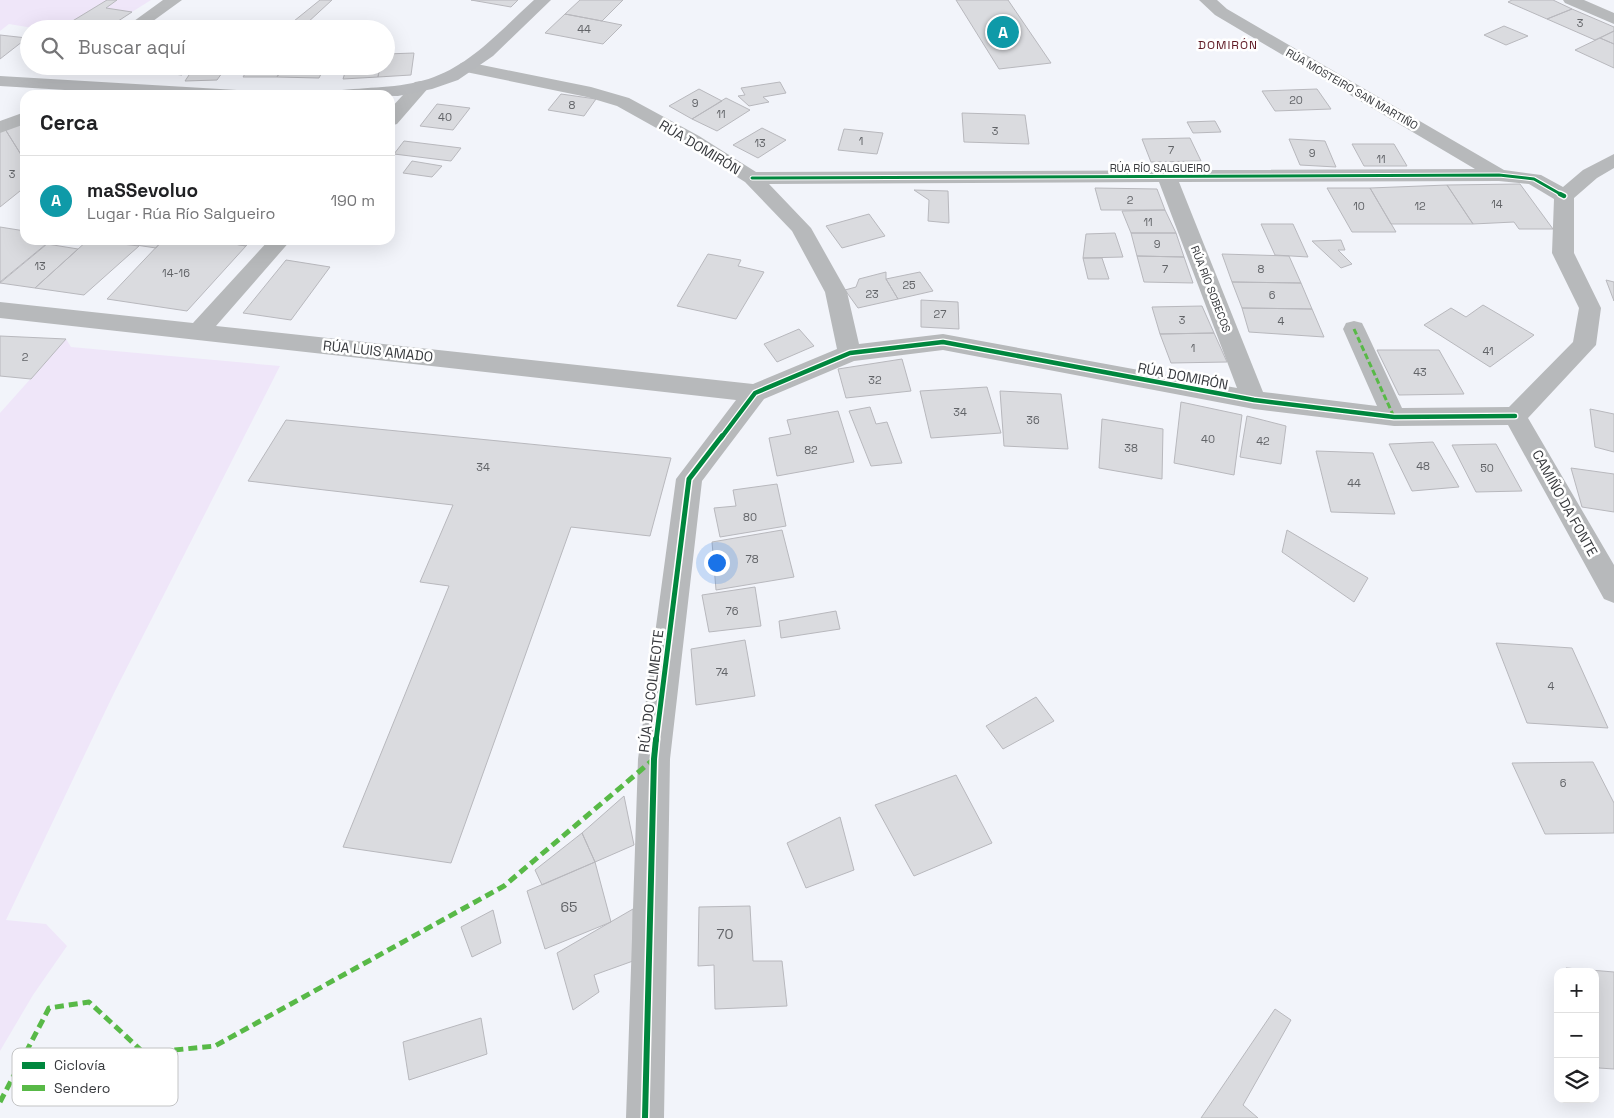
<!DOCTYPE html>
<html lang="es">
<head>
<meta charset="utf-8">
<style>
	body { margin:0; font-family:"Space Grotesk",sans-serif; background:#f6f6f6; color:#202124 }
	.controls { position:absolute; right:15px; bottom:15px; display:grid; overflow:hidden; border-radius:10px; box-shadow:0 5px 20px #0002 }
	.controls button { width:45px; height:45px; display:grid; place-items:center; padding:0; border:0; border-bottom:1px solid #e0e0e0; background:#fff; color:#202124; font:25px sans-serif }
	.you { position:absolute; left:716px; top:562px; width:18px; height:18px; margin:-12px; border:4px solid #fff; border-radius:50%; background:#1a73e8; box-shadow:0 0 0 8px #1a73e833 }
	.badge { display:grid; place-items:center; width:32px; height:32px; border-radius:50%; background:#797b80; color:#fff; font-size:16px; font-weight:700 }
	.pin { position:absolute; translate:-50% -50%; border:2px solid #fff; box-shadow:0 1px 5px #0006 }
	.list { margin:0; padding:0; list-style:none }
	h2 { display:flex; justify-content:space-between; align-items:center; height:65px; margin:0; padding:0 20px; font-size:21px }
	h2 small { font-size:16px; font-weight:400; color:#757577 }
	.list li { display:grid; grid-template-columns:32px 1fr auto; gap:15px; align-items:center; box-sizing:border-box; height:90px; padding:0 20px; border-top:1px solid #e0e0e0 }
	.list b { display:block; font-size:19px; white-space:nowrap }
	.list p { margin:0; font-size:16px; white-space:nowrap; color:#757577 }
	.list em { font-size:16px; font-style:normal; color:#757577 }
	.icon { flex:none; width:28px; height:28px; fill:none; stroke:currentColor; stroke-width:2; stroke-linecap:round; stroke-linejoin:round }
	.map { position:relative; flex:none; width:1614px; height:1118px; overflow:hidden }
	.search { position:absolute; background:#fff; box-shadow:0 5px 20px #0002; left:20px; top:20px; width:375px; height:55px; display:flex; align-items:center; gap:12px; box-sizing:border-box; padding:0 18px; border-radius:28px; color:#757577; font-size:19px }
	.panel { position:absolute; background:#fff; box-shadow:0 5px 20px #0002; left:20px; top:90px; width:375px; height:155px; border-radius:15px }
	.map>svg:first-child { display:block }
</style>
</head>
<body>
<div class="map">
<svg width="1614" height="1118" viewBox="0 0 1614 1118">
	<rect width="100%" height="100%" fill="#f2f4fa"/>
	<!-- green -->
	<path fill="#efe6f9" d="M0 0H107L60 29H39L9 24 0 31Z
		M117 0H151L132 12 106 8Z
		M66 339 71 347 280 366 114 693 6 920 46 924 67 946 33 995 0 1051V413Z"/>
	<!-- building -->
	<path fill="#dadbdf" stroke="#b8b8bd" d="M107 0H117L106 8 132 12 106 29 61 28Z
		M320 0H332L306 24 294 21Z
		M471 0H518L511 7Z
		M580 0H623L602 21 565 14Z
		M956 0H1008L1051 63 999 69Z
		M1512 0H1553L1572 9 1547 19 1508 2Z
		M1572 9 1614 27V31L1595 40 1547 19Z
		M565 14 602 21 622 25 603 44 545 33Z
		M1504 26 1528 36 1506 45 1484 35Z
		M1614 31V44L1600 38Z
		M0 35 27 38 0 59Z
		M1600 38 1614 44V68L1575 50Z
		M414 53 411 75 378 77 380 66H386V54Z
		M125 66H191L182 75 123 68Z
		M195 66H227L217 80 185 81Z
		M250 66H284L277 77H243Z
		M284 66H325L319 78 277 77Z
		M347 66H380L378 77 343 79Z
		M780 82 786 93 763 97 769 102 749 106 738 96 745 95 741 88Z
		M699 89 722 101 692 119 669 106Z
		M1317 89 1331 109 1275 111 1262 91Z
		M561 94 596 99 584 116 548 110Z
		M726 98 750 110 717 131 692 119Z
		M437 104 470 108 453 130 420 126Z
		M962 113 1025 115 1029 144 964 142Z
		M1215 121 1221 132 1193 133 1187 122Z
		M25 122V161L5 129Z
		M762 128 786 140 758 158 733 145Z
		M5 129 25 161V187L0 207V131Z
		M844 129 883 133 877 154 838 150Z
		M1190 138 1201 161 1151 162 1142 139Z
		M1289 139 1325 141 1336 167 1300 165Z
		M404 141 461 148 451 161 394 154Z
		M1352 144H1394L1407 166H1364Z
		M412 161 442 166 432 177 403 173Z
		M1520 184 1553 229H1519L1514 222 1473 224 1447 185Z
		M1447 185 1473 224H1391L1370 188Z
		M1095 188 1157 189 1165 210H1101Z
		M1327 188H1370L1396 232H1352Z
		M914 190 948 191 949 223 928 221 929 200Z
		M1165 210 1176 233H1131L1122 211Z
		M869 214 885 236 842 248 826 226Z
		M1261 224H1293L1308 257 1275 255Z
		M0 227 25 231V240H51L0 282Z
		M1115 233 1123 257 1083 258 1086 234Z
		M1131 233H1176L1184 257 1137 256Z
		M88 240 139 246 84 295 35 288Z
		M102 240H163L156 248Z
		M163 240H211L246 246 187 311 107 299Z
		M211 240H252L246 246Z
		M1341 240 1345 250H1338L1352 264 1341 268 1312 241Z
		M47 244 78 249 35 288 0 283Z
		M708 254 741 260 738 266 764 272 736 319 677 306Z
		M1222 254 1289 256 1301 283 1232 282Z
		M1137 256 1184 257 1193 283 1144 282Z
		M1083 258H1102L1109 279H1088Z
		M286 260 330 267 291 320 243 313Z
		M886 272V279L898 299 858 308 845 290 856 287 859 279Z
		M920 272 933 291 898 299 886 279Z
		M1606 280 1614 282V301Z
		M1232 282 1301 283 1312 309 1242 308Z
		M921 300 958 302 959 329 921 327Z
		M1483 305 1534 335 1490 367 1424 325 1451 308 1466 317Z
		M1202 306 1214 333 1160 334 1152 307Z
		M1242 308 1312 309 1324 337 1249 332Z
		M799 329 814 346 777 362 764 344Z
		M1214 333 1227 362 1171 363 1160 334Z
		M0 336 66 339 31 379 0 376Z
		M1377 350H1439L1464 394 1399 395Z
		M902 359 911 391 846 398 838 369Z
		M987 387 1001 433 931 438 920 391Z
		M1000 391 1061 394 1068 449 1004 446Z
		M1181 402 1242 415 1234 475 1174 463Z
		M870 407 876 424 887 422 902 463 871 466 849 411Z
		M1590 409 1614 414V452L1595 447Z
		M838 411 854 462 777 476 769 438 791 434 787 420Z
		M1247 416 1286 426 1281 464 1240 457Z
		M1102 419 1163 429 1162 479 1099 468Z
		M286 420 671 458 650 536 571 527 451 863 343 847 449 586 420 582 453 505 248 481Z
		M1433 442 1459 487 1412 491 1389 444Z
		M1496 444 1522 491 1476 492 1452 445Z
		M1316 451 1373 453 1395 514 1331 512Z
		M1571 468 1614 474V512L1582 507Z
		M777 484 786 526 720 537 714 508 736 506 733 490Z
		M782 530 794 577 716 590 712 542Z
		M1287 530 1368 578 1354 602 1282 552Z
		M755 587 761 626 709 632 702 595Z
		M836 611 840 629 781 638 779 621Z
		M745 640 755 696 696 705 691 649Z
		M1496 643 1572 648 1608 728 1527 723Z
		M1036 697 1054 721 1003 749 986 726Z
		M1593 762 1614 803V833L1545 834 1512 763Z
		M956 775 992 843 914 876 875 805Z
		M624 796 634 845 595 862 582 833Z
		M840 817 854 870 806 888 787 843Z
		M582 833 595 862 542 885 535 870Z
		M595 862 611 922 545 949 527 891Z
		M750 906 753 961H782L787 1006 715 1009 714 965 698 966 699 907Z
		M633 909V961L594 975 599 992 573 1010 557 953Z
		M493 910 501 943 472 957 461 927Z
		M1566 968 1614 972V1069L1599 1068 1595 1058V972H1567Z
		M1275 1009 1291 1020 1243 1105 1258 1118H1201Z
		M481 1018 487 1054 409 1080 403 1042Z"/>
	<g fill="none" stroke-linecap="round" stroke-linejoin="round">
		<!-- street -->
		<path fill="#b7b9bb" fill-rule="evenodd" d="M163 0H182L142 29H123Z
			M1199 0H1217L1227 9 1504 170 1541 175 1563 187 1583 170 1614 154V168L1597 178 1574 198V253L1601 308 1596 345 1528 418 1614 565V603L1604 599 1508 425 1394 426 1254 409 943 350 854 361 764 399 702 481 670 759 664 1118H626L638 759 676 479 736 400 0 318V302L193 323 269 240H291L216 326 753 384 837 349 825 292 792 231 745 182 685 144 617 106 587 97 461 71 458 67 461 63 467 62 591 87 629 98 699 136 756 172 1475 169 1215 15ZM1499 181 1529 184 1554 199 1552 253 1579 308 1573 342 1509 407 1402 408 1365 329 1362 323 1354 321 1346 323 1343 329 1377 406 1263 392 1179 182ZM1159 182 1237 388 943 334 859 344 847 292 811 228 769 184Z
			M1563 0H1584L1614 13V24L1565 3Z
			M421 81 427 82 430 86 397 124 390 126V109L415 82Z
			M104 83 110 84 113 88C106 98 93 95 82 95L85 91Z
			M25 112V124L0 133V121Z"/>
		<!-- secondary -->
		<path fill="#b6b8bb" fill-rule="evenodd" d="M534 0H551L493 56 458 80 432 89 398 96 333 95 336 91 342 90C372 87 405 88 434 77 473 63 503 28 534 0Z
			M0 76 237 90 243 91 246 95H146L0 86Z"/>
		<!-- quiet-far1 -->
		<path stroke="#58b947" stroke-width="3" stroke-dasharray="6 3" stroke-linecap="butt" d="M1354 329 1394 417"/>
		<!-- quiet -->
		<path stroke="#58b947" stroke-width="5" stroke-dasharray="9 5" stroke-linecap="butt" d="M0 1102 49 1008 89 1002 144 1053 215 1046 504 886 654 759"/>
		<!-- cycleway-far3 casing -->
		<g stroke="#fff" stroke-width="5">
			<path id="cycleway-far3" d="M752 178 1499 175 1534 179 1562 195"/>
		</g>
		<!-- cycleway-far2 casing -->
		<g stroke="#fff" stroke-width="7">
			<path id="cycleway-far2" d="M1560 194 1564 196
				M721 438 755 393 850 353 943 342 1254 400 1394 417 1515 416"/>
		</g>
		<!-- cycleway-far1 casing -->
		<g stroke="#fff" stroke-width="8">
			<path id="cycleway-far1" d="M656 741 689 479 722 436"/>
		</g>
		<!-- cycleway casing -->
		<g stroke="#fff" stroke-width="9">
			<path id="cycleway" d="M645 1118 654 759 656 739"/>
		</g>
		<!-- cycleway-far3 -->
		<use href="#cycleway-far3" stroke="#00873e" stroke-width="3"/>
		<!-- cycleway-far2 -->
		<use href="#cycleway-far2" stroke="#00873e" stroke-width="4.5"/>
		<!-- cycleway-far1 -->
		<use href="#cycleway-far1" stroke="#00873e" stroke-width="5"/>
		<!-- cycleway -->
		<use href="#cycleway" stroke="#00873e" stroke-width="6"/>
	</g>
	<g text-anchor="middle" dominant-baseline="central" stroke-width="5" stroke-linejoin="round" paint-order="stroke">
		<!-- number labels -->
		<g font-size="11" fill="#616367">
			<text x="1580" y="23">3</text>
			<text x="584" y="29">44</text>
			<text x="1296" y="100">20</text>
			<text x="695" y="103">9</text>
			<text x="572" y="105">8</text>
			<text x="721" y="114">11</text>
			<text x="445" y="117">40</text>
			<text x="995" y="131">3</text>
			<text x="861" y="141">1</text>
			<text x="760" y="143">13</text>
			<text x="1171" y="150">7</text>
			<text x="1312" y="153">9</text>
			<text x="1381" y="159">11</text>
			<text x="12" y="174">3</text>
			<text x="1130" y="200">2</text>
			<text x="1497" y="204">14</text>
			<text x="1359" y="206">10</text>
			<text x="1420" y="206">12</text>
			<text x="1148" y="222">11</text>
			<text x="1157" y="244">9</text>
			<text x="40" y="266">13</text>
			<text x="1165" y="269">7</text>
			<text x="1261" y="269">8</text>
			<text x="176" y="273">14-16</text>
			<text x="909" y="285">25</text>
			<text x="872" y="294">23</text>
			<text x="1272" y="295">6</text>
			<text x="940" y="314">27</text>
			<text x="1182" y="320">3</text>
			<text x="1281" y="321">4</text>
			<text x="1193" y="348">1</text>
			<text x="1488" y="351">41</text>
			<text x="25" y="357">2</text>
			<text x="1420" y="372">43</text>
			<text x="875" y="380">32</text>
			<text x="960" y="412">34</text>
			<text x="1033" y="420">36</text>
			<text x="1208" y="439">40</text>
			<text x="1263" y="441">42</text>
			<text x="1131" y="448">38</text>
			<text x="811" y="450">82</text>
			<text x="1423" y="466">48</text>
			<text x="483" y="467">34</text>
			<text x="1487" y="468">50</text>
			<text x="1354" y="483">44</text>
			<text x="750" y="517">80</text>
			<text x="752" y="559">78</text>
			<text x="732" y="611">76</text>
			<text x="722" y="672">74</text>
			<text x="1551" y="686">4</text>
			<text x="1563" y="783">6</text>
		</g>
		<!-- far-street labels -->
		<g font-size="11" fill="#383a3e" stroke="#fff">
			<text transform="translate(1352 89) rotate(30)">RÚA MOSTEIRO SAN MARTIÑO</text>
			<text x="1160" y="168">RÚA RÍO SALGUEIRO</text>
			<text transform="translate(1211 289) rotate(69)">RÚA RÍO SOBECOS</text>
		</g>
		<!-- far-neighbourhood labels -->
		<g font-size="12" letter-spacing="1" fill="#5e1823" stroke="#fff">
			<text x="1228" y="45">DOMIRÓN</text>
		</g>
		<!-- street labels -->
		<g font-size="14" fill="#383a3e" stroke="#fff">
			<text transform="translate(700 147) rotate(31)">RÚA DOMIRÓN</text>
			<text transform="translate(378 351) rotate(6)">RÚA LUIS AMADO</text>
			<text transform="translate(1183 376) rotate(11)">RÚA DOMIRÓN</text>
			<text transform="translate(1565 503) rotate(61)">CAMIÑO DA FONTE</text>
			<text transform="translate(651 691) rotate(-83)">RÚA DO COLMEOTE</text>
		</g>
		<!-- near-number labels -->
		<g font-size="14" fill="#616367">
			<text x="569" y="907">65</text>
			<text x="725" y="934">70</text>
		</g>
	</g>
	<!-- legend -->
	<rect x="12" y="1048" width="166" height="58" rx="8" fill="#fff" stroke="#c3c4c5" stroke-width="1"/>
	<rect x="22" y="1062" width="23" height="7" fill="#00873e"/>
	<rect x="22" y="1085" width="23" height="6" fill="#58b947"/>
	<g font-size="14" fill="#383a3e">
		<text x="54" y="1070">Ciclovía</text>
		<text x="54" y="1093">Sendero</text>
	</g>
</svg>
<div class="controls">
<button>+</button>
<button>−</button>
<button><svg class="icon" aria-label="layers" viewBox="0 0 24 24"><path d="M12 4l9 5-9 5-9-5zM3 14l9 5 9-5"/></svg></button>
</div>
<div class="you"></div>
<div class="pin badge" style="left:1003px;top:32px;background:#0f9aa8">A</div>
<div class="search"><svg class="icon" aria-label="search" viewBox="0 0 24 24"><circle cx="10" cy="10" r="6"/><path d="M15 15l6 6"/></svg>Buscar aquí</div>
<section class="panel">
<h2>Cerca<small></small></h2>
<ul class="list">
<li><span class="badge" style="background:#0f9aa8">A</span><div><b>maSSevoluo</b><p>Lugar · Rúa Río Salgueiro</p></div><em>190 m</em></li>
</ul>
</section>
</div>
</body>
</html>
